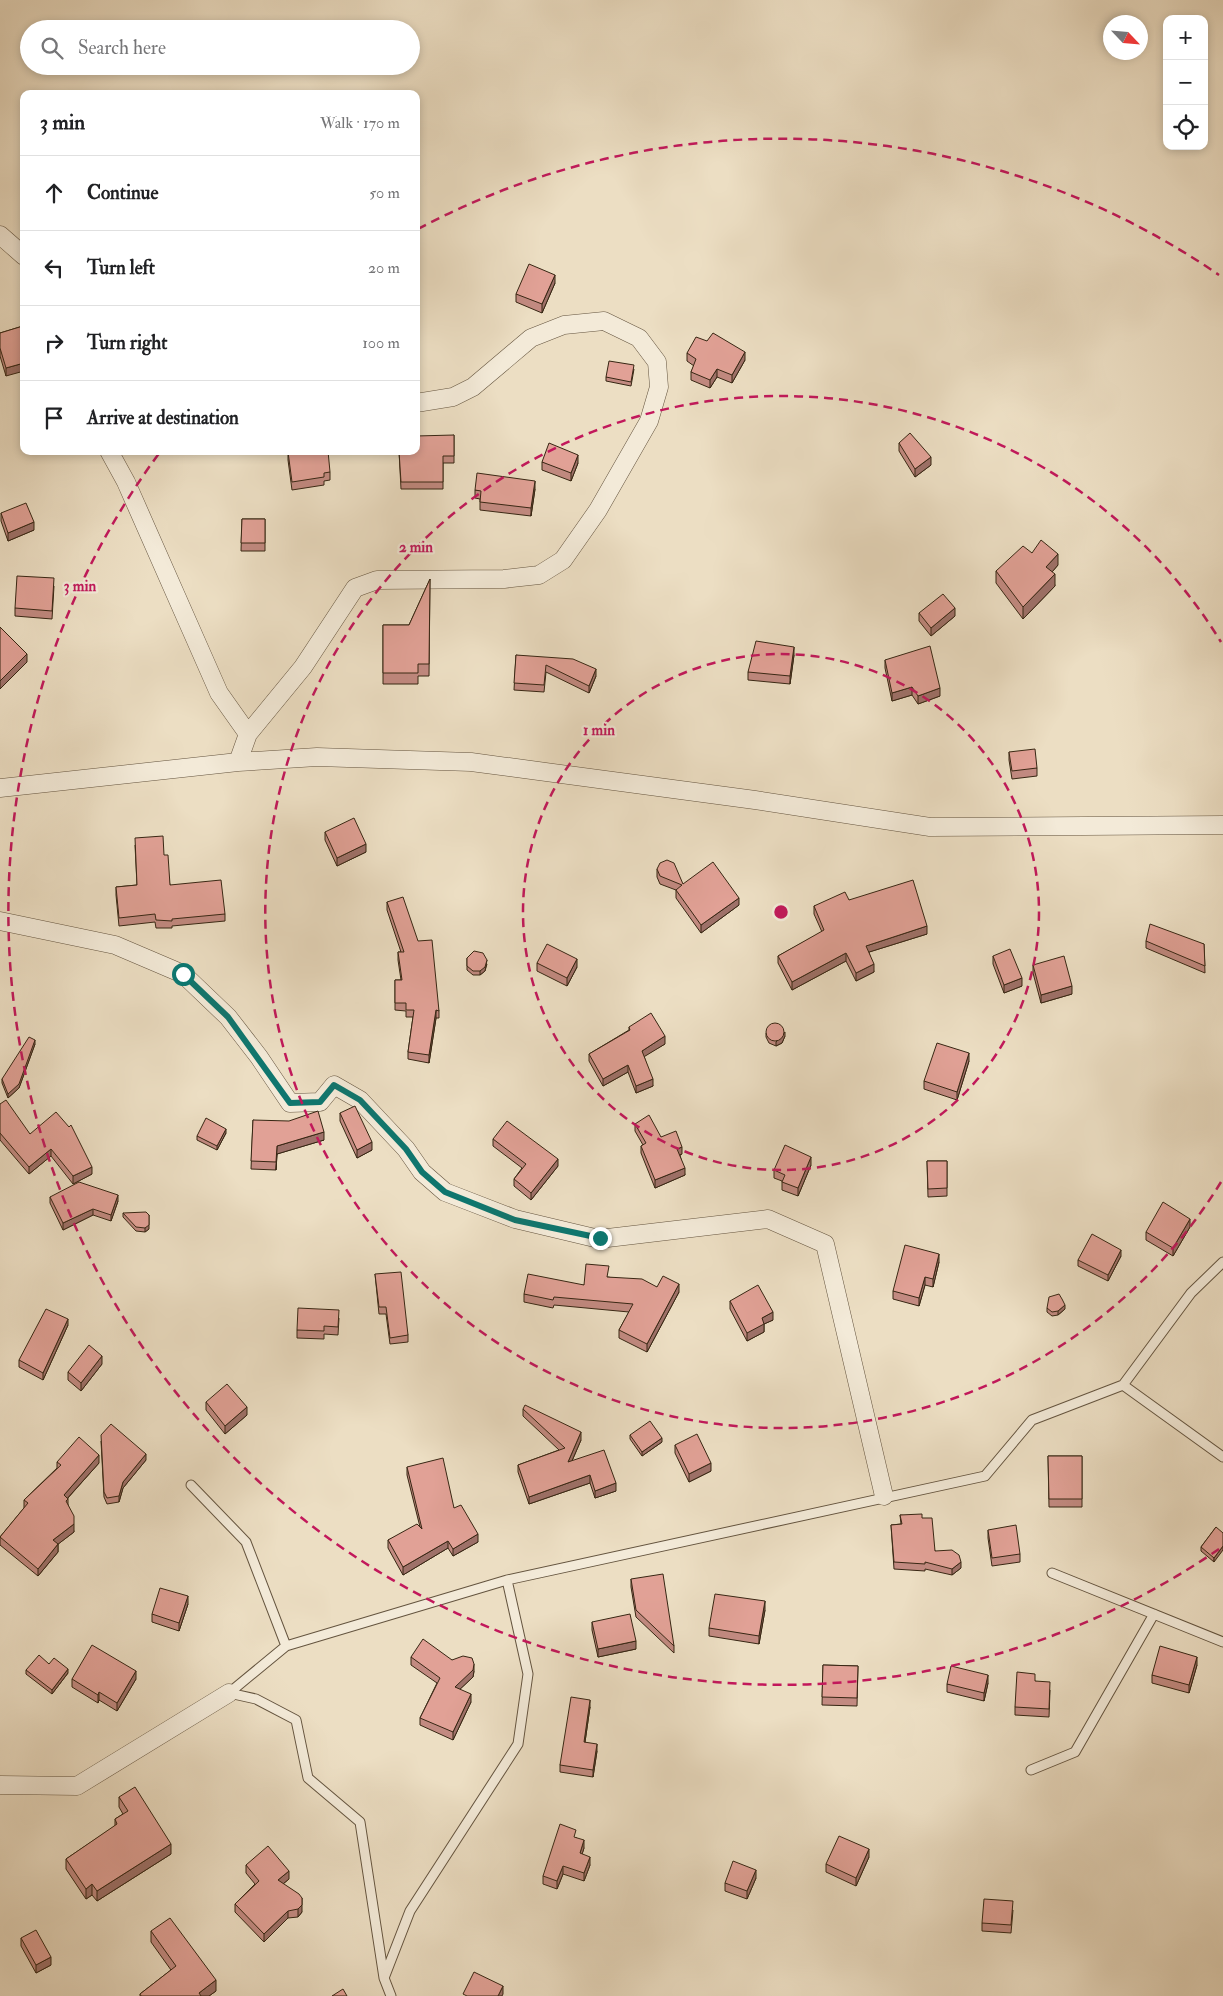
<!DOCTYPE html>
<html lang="en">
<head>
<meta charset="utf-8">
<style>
	body { margin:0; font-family:"IM FELL Double Pica",serif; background:#f2f2f2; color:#202124 }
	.controls { position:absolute; right:15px; top:15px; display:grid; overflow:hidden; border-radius:10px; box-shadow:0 2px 8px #0003 }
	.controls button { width:45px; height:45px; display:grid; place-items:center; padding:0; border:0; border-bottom:1px solid #e0e0e0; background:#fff; color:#202124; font:25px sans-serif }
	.compass { position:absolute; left:1103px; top:15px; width:45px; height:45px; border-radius:50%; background:#fff; box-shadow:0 2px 8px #0003; rotate:116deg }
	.stop { position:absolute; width:15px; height:15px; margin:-11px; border:4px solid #0f766e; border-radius:50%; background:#fff }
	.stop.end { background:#0f766e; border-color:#fff; box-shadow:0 1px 5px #0008 }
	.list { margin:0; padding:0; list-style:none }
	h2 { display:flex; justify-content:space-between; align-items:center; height:65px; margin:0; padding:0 20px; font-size:21px }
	h2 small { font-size:16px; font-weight:400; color:#757577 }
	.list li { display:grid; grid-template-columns:32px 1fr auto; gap:15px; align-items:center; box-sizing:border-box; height:75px; padding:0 20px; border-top:1px solid #e0e0e0 }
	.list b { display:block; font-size:19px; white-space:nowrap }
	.list em { font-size:16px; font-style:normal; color:#757577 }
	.icon { flex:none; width:28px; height:28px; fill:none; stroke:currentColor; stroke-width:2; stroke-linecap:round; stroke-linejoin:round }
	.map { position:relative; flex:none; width:1223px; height:1996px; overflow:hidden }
	.search { position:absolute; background:#fff; box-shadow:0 2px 8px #0003; left:20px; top:20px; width:400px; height:55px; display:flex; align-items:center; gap:12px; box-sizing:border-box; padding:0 18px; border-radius:28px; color:#757577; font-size:19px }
	.panel { position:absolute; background:#fff; box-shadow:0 2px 8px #0003; left:20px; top:90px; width:400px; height:365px; border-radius:10px }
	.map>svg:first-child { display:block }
</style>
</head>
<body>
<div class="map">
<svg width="1223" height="1996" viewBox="0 0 1223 1996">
	<rect width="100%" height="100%" fill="#ecdec3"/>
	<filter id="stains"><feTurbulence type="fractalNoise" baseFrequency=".004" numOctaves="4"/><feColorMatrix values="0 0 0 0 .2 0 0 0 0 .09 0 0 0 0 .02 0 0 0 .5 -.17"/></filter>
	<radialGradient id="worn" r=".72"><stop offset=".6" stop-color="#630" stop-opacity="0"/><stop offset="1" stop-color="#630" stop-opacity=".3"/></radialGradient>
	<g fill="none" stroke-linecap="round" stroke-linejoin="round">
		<!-- lane casing -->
		<g stroke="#64543f" stroke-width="11">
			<path id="lane" d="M1123 1385 1223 1457
				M191 1485 246 1542 286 1646
				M1052 1573 1223 1642
				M229 1693 286 1646 507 1580 985 1476 1032 1420 1123 1385 1191 1293 1223 1262
				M229 1693 256 1699 296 1720 308 1778 360 1822 384 1978 391 1996
				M1031 1770 1075 1752 1154 1614
				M384 1978 410 1911 518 1744 528 1674 507 1580"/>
		</g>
		<!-- street casing -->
		<g stroke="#64543f" stroke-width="19">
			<path id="street" d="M0 235 24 256
				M109 451 126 482 219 693 248 734
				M238 762 248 734 303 667 355 588 377 580 504 579 539 575 563 560 598 510 649 421 659 387 657 362 639 338 604 321 564 325 531 338 473 387 453 397 416 403
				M0 788 238 762 317 757 471 762 755 800 930 827 1223 825
				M0 921 115 945 183 974 228 1017 259 1057 290 1103 320 1102 334 1085 360 1100 406 1149 422 1172 445 1192 515 1219 599 1239 768 1219 825 1244 884 1496
				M0 1785 77 1786 229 1693"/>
		</g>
		<!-- lane -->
		<use href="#lane" stroke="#f3ead8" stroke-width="9"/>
		<!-- street -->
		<use href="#street" stroke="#f3ead8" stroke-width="18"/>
	</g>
	<!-- wall -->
	<path fill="#c28a81" stroke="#372613" d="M555 283 542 313 516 302V294Z
		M23 326 6 376 0 356V333Z
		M687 353 745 360 732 383 717 377 710 388 691 380V372L694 366 687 361Z
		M634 369 631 386 606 381V377Z
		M454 435V463H443V489H401L399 451Z
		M899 443 931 465 915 477 899 451Z
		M288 452 330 472V480L324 481V485L292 490 288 460Z
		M542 462 578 463 571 481 542 470Z
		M535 489 531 516 480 510V499L475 498V490Z
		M1 513 34 530 8 541 1 521Z
		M242 519H265V551H241Z
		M1032 553 1058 565 1052 572 1055 586 1023 619 996 583V571Z
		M430 579 429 676H418V684H383V625H409Z
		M54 586 52 619 15 616V608Z
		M919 613 955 616 931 636 919 621Z
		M516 655 596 676 589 693 546 672 544 692 514 690Z
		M794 655 790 684 748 680V672Z
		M885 660 940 696 918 704 912 695 892 701 885 668Z
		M1009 752 1037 768V776L1012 779 1009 760Z
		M325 832 366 852 337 866 325 840Z
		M135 845 164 855 170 885 225 914V921L172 926V928H156L155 922 119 926 116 895V887L137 885Z
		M657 869 683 884 739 905 701 933 676 898V890L660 884 657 877Z
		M849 900 927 934 869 952 874 972 856 981 846 961 792 990 778 963V956L822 932 814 914V906Z
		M387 902 439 1011V1018H436L429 1063 408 1059V1052L413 1017H406V1011L395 1010V980H401L398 960V952H401L387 910Z
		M1146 941 1204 944 1205 973 1146 948Z
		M993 956 1022 986 1004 993 993 964Z
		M467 958 487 964 485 971 480 975H473L467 970Z
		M537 963 577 967 567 986 537 971Z
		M1033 965 1072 994 1041 1003 1033 973Z
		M629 1027 665 1044 644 1056 653 1086 636 1093 628 1072 603 1086 589 1061V1054L629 1030Z
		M766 1033 785 1036 782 1043 776 1046 769 1043 766 1037Z
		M35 1044 19 1088 8 1098 2 1083V1079Z
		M969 1061 957 1100 924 1089V1081Z
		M0 1104 30 1134 92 1174 73 1184 51 1156 29 1174 0 1140Z
		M340 1113 372 1150 357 1158 340 1121Z
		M253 1120 324 1140 277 1154 276 1170 251 1169Z
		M635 1124 661 1137 682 1154 680 1155 685 1175 655 1188 641 1153V1146L643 1145 635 1131Z
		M226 1133 217 1150 197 1140V1136Z
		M493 1139 558 1166 531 1200 514 1186V1179L522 1168 493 1146Z
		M927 1161H947V1196L928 1197Z
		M811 1165 798 1196 782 1190V1181L774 1178V1170Z
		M50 1197 118 1201 111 1221 93 1215 63 1230 50 1203Z
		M123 1213 149 1229 145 1232 136 1231 123 1217Z
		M1190 1227 1173 1256 1146 1240V1232Z
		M1121 1256 1108 1281 1078 1266V1260Z
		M939 1262 933 1287 925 1285 919 1306 893 1299V1291Z
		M375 1274 408 1335V1342L390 1344 386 1314H379Z
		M608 1277 679 1292 647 1352 619 1338V1330L629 1312 554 1305 553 1308 524 1302V1294L584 1285Z
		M730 1301 773 1320 764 1324V1332L747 1341 730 1309Z
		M1047 1308 1065 1309 1058 1315 1052 1316 1047 1312Z
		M339 1318 338 1335 324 1334V1339L297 1338V1330Z
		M68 1325 43 1380 19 1367V1360Z
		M102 1364 81 1391 68 1380V1372Z
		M206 1402 247 1415 225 1434 206 1410Z
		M523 1409 581 1440 572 1461 616 1491 595 1498 590 1483 529 1504 518 1472V1465L559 1450 523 1416Z
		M630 1435 662 1442 642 1456 630 1439Z
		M101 1441 146 1460 123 1488 119 1502 107 1504 104 1497Z
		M675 1445 711 1471 689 1482 675 1453Z
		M1048 1456H1082V1507H1049Z
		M57 1462 99 1463 68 1498V1504L74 1532 58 1544V1552L38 1576 0 1545V1537L24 1508V1500L57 1468Z
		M407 1467 454 1508 478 1542 453 1556 448 1548 403 1575 388 1548V1540L420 1527 407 1475Z
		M900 1515 922 1518 935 1551 961 1568 952 1575 925 1569V1571L894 1569 891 1525 901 1524Z
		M1216 1527 1214 1562 1201 1551V1547Z
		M988 1530 1020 1554V1562L992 1566 988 1538Z
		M631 1579 674 1646V1653L636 1617 631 1587Z
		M188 1604 179 1631 152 1622V1614Z
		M765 1610 759 1644 709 1636V1628Z
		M592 1622 636 1649 598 1657 592 1630Z
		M411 1657 452 1660 474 1671 473 1677 460 1689 471 1702 453 1740 420 1725V1718L437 1683 411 1665Z
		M823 1665 858 1666 857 1706 822 1705Z
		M1197 1665 1189 1693 1152 1683V1675Z
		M26 1670 68 1673 52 1694 26 1674Z
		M72 1679H136L117 1711 99 1700 98 1703 72 1687Z
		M1035 1681 1050 1690 1049 1717 1015 1715V1707Z
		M988 1683 984 1701 947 1692V1684Z
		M590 1707 585 1742 597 1751 593 1777 560 1772V1765Z
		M119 1797 171 1854 97 1901 92 1895 86 1899 66 1869V1859L115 1826V1819L123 1814 119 1807Z
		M576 1837 584 1848 582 1854 590 1865 584 1881 563 1874 557 1889 543 1884V1876Z
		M869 1857 856 1886 826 1872V1864Z
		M246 1865 289 1879 283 1884 302 1912 298 1917 288 1918 264 1942 235 1912V1904L255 1884 246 1873Z
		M756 1878 747 1899 725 1891V1883Z
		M1013 1910 1011 1933 982 1931V1923Z
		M151 1931 216 1991 209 1996H140V1994L171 1970 151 1942Z
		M21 1938 51 1965 36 1973 21 1946Z"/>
	<!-- shaded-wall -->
	<path fill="#9e7169" stroke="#372613" d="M555 275V283L542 313V304Z
		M745 352V360L732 383V375Z
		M24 363V371L6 376V368Z
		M717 369V377L710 388V380Z
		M578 455V463L571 481V473Z
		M931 457V465L915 477V469Z
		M535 481V489L531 516V508Z
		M34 522V530L8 541V533Z
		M1058 554V565L1046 579V567Z
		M1055 574V586L1023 619V607Z
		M955 608V616L931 636V628Z
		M794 647V655L790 684V676Z
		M27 654V662L0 689V681Z
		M596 669V676L589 693V686Z
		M912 687V695L892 701V693Z
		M940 688V696L918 704V696Z
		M366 844V852L337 866V858Z
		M739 898V905L701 933V925Z
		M927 926V934L866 953V946Z
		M846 953V961L792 990V982Z
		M577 959V967L567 986V978Z
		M487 960 485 971 480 975V971Z
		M874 964V972L856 981V973Z
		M1022 978V986L1004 993V985Z
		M1072 986V994L1041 1003V995Z
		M436 1010V1018L429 1063V1055Z
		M785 1032V1036L782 1043 776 1046V1042Z
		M665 1036V1044L642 1058V1051Z
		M35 1040V1044L19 1088 8 1098V1094Z
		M969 1053V1061L957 1100V1092Z
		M628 1065V1072L603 1086V1079Z
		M653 1079V1086L636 1093V1086Z
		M226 1129V1133L217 1150V1146Z
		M324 1132V1140L277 1154 276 1170 277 1146Z
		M372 1142V1150L357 1158V1150Z
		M682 1147V1154L677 1156V1149Z
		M51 1149V1156L29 1174V1167Z
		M811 1157V1165L798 1196V1188Z
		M558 1159V1166L531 1200V1193Z
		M92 1167V1174L73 1184V1176Z
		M685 1168V1175L655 1188V1180Z
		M118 1195V1201L111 1221V1215Z
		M93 1209V1215L63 1230V1223Z
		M149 1215V1229L145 1232V1228Z
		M1190 1219V1227L1173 1256V1248Z
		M1121 1250V1256L1108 1281V1275Z
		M939 1254V1262L933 1287V1279Z
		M925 1277V1285L919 1306V1298Z
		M679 1284V1292L647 1352V1344Z
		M1065 1305V1309L1058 1315V1311Z
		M773 1312V1320L764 1324V1332L747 1341V1333L762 1318Z
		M68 1319V1325L43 1380V1373Z
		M102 1356V1364L81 1391V1383Z
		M247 1407V1415L225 1434V1426Z
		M581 1432V1440L568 1470V1462Z
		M662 1438V1442L642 1456V1452Z
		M146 1454V1460L123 1488 119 1502V1496L123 1482Z
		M99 1455V1463L64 1502V1495Z
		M711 1463V1471L689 1482V1474Z
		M590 1475V1483L529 1504V1497Z
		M616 1483V1491L595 1498V1491Z
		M74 1524V1532L53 1548V1540Z
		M478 1534V1542L453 1556V1549Z
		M448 1541V1548L403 1575V1567Z
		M58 1544V1552L38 1576V1569Z
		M1223 1546V1550L1214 1562V1558Z
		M961 1562V1568L952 1575V1569Z
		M188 1596V1604L179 1631V1623Z
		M765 1601V1610L759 1644V1636Z
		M636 1641V1649L598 1657V1649Z
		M1197 1657V1665L1189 1693V1685Z
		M474 1664V1671L473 1677 455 1694V1687Z
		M68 1669V1673L52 1694V1690Z
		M136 1671V1679L117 1711V1703Z
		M988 1675V1683L984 1701V1693Z
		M99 1692V1700L98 1703V1695Z
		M471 1694V1702L453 1740V1732Z
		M590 1700V1707L584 1749V1742Z
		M597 1744V1751L593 1777V1770Z
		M584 1840V1848L580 1861V1853Z
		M171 1844V1854L97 1901V1891Z
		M869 1849V1857L856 1886V1878Z
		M590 1857V1865L584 1881V1873Z
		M563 1866V1874L557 1889V1881Z
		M756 1870V1878L747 1899V1891Z
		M289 1871V1879L278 1888V1880Z
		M92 1884V1895L86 1899V1889Z
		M302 1898V1912L298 1917V1909Z
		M288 1911V1918L264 1942V1934Z
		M51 1957V1965L36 1973V1965Z
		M216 1980V1991L209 1996H199V1993Z
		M503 1986V1994L502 1996H498Z"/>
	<!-- building -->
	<path fill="#e1a196" stroke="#372613" d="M529 264 555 275 542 304 516 294Z
		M23 326 24 329V363L6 368 0 348V333Z
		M713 333 745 352 732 375 717 369 710 380 691 372 696 359 687 353 696 337 707 341Z
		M609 361 634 365 631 382 606 377Z
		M910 433 931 457 915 469 899 443Z
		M454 435V456H443V482H401L399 451H416V436Z
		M549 443 578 455 571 473 542 462Z
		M295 451H328L330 472 324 473V477L292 482 288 452Z
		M477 473 535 481 531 508 480 502 481 491 475 490Z
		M26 503 34 522 8 533 1 513Z
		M242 519H265V543H241Z
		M1041 540 1058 554 1046 567 1055 574 1023 607 996 571 1023 546 1032 553Z
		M17 576 54 578 52 611 15 608Z
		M430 579 429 664H418V673H383V625H409Z
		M943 594 955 608 931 628 919 613Z
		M0 627 27 654 0 681Z
		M756 641 794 647 790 676 748 672Z
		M930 646 940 688 918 696 912 687 892 693 885 660Z
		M516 655 573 659 596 669 589 686 546 665 544 685 514 683Z
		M1035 749 1037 768 1012 771 1009 752Z
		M354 818 366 844 337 858 325 832Z
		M163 836 164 855H168L170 885 221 880 225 914 172 919V921L156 920 155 914 119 918 116 887 137 885 135 838Z
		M667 860 674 863 683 884 713 862 739 898 701 925 676 890 682 885 660 876 657 869 660 863Z
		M913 880 927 926 866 946 874 964 856 973 846 953 792 982 778 956 824 930 814 906 845 892 849 900Z
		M403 897 418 941 432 940 439 1011 436 1010 429 1055 408 1052 414 1010H406V1003H395V980H402L398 952H404L387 902Z
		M1150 924 1204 944 1205 966 1146 941Z
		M547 944 577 959 567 978 537 963Z
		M1010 949 1022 978 1004 985 993 956Z
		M474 951 483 953 487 960 485 967 480 971H473L467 966V958Z
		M1064 956 1072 986 1041 995 1033 965Z
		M651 1013 665 1036 642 1051 653 1079 636 1086 628 1065 603 1079 589 1054 630 1030 629 1027Z
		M766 1032a9 9 0 1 1 18 0a9 9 0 1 1-18 0Z
		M29 1037 35 1040 19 1084 8 1094 2 1079Z
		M937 1043 969 1053 957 1092 924 1081Z
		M6 1100 30 1134 56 1112 69 1127 71 1125 92 1167 73 1176 51 1149 29 1167 0 1133V1104Z
		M355 1106 372 1142 357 1150 340 1113Z
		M318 1111 324 1132 277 1146 276 1162 251 1161 253 1120 289 1121Z
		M649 1115 661 1137 676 1131 682 1147 677 1149 685 1168 655 1180 641 1146 646 1143 635 1124Z
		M206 1118 226 1129 217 1146 197 1136Z
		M507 1121 558 1159 531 1193 514 1179 526 1164 493 1139Z
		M785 1145 811 1157 798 1188 782 1182 785 1175 774 1170Z
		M927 1161H947V1188L928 1189Z
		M79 1182 118 1195 111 1215 93 1209 63 1223 50 1197Z
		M1163 1202 1190 1219 1173 1248 1146 1232Z
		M146 1212 149 1215V1225L145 1228 136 1227 123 1213Z
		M1092 1234 1121 1250 1108 1275 1078 1260Z
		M905 1245 939 1254 933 1279 925 1277 919 1298 893 1291Z
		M586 1264 609 1266 607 1277 642 1279 657 1287 663 1276 679 1284 647 1344 619 1330 633 1304 554 1297 553 1300 524 1294 528 1274 584 1285Z
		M401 1272 408 1335 390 1338 386 1307H379L375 1274Z
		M758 1285 773 1312 762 1318 764 1324 747 1333 730 1301Z
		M1059 1294 1062 1299 1065 1305 1058 1311 1052 1312 1047 1308 1049 1297Z
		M298 1308 339 1310 338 1327 324 1326V1331L297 1330Z
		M46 1309 68 1319 43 1373 19 1360Z
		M89 1345 102 1356 81 1383 68 1372Z
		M227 1384 247 1407 225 1426 206 1402Z
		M525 1405 581 1432 568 1462 604 1450 616 1483 595 1491 590 1475 529 1497 518 1465 565 1448 523 1409Z
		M650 1421 662 1438 642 1452 630 1435Z
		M111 1424 146 1454 123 1482 119 1496 107 1498 104 1492 101 1435Z
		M697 1434 711 1463 689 1474 675 1445Z
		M79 1437 99 1455 64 1495 68 1499 66 1501 74 1516V1524L53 1540 58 1544 38 1569 0 1537 28 1503 24 1500 61 1465 57 1462Z
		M1048 1456H1082V1499H1049Z
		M443 1458 454 1508 461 1505 478 1534 453 1549 448 1541 403 1567 388 1540 417 1524 422 1529 407 1467Z
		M922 1514V1518H932L935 1551 952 1550 959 1555 961 1562 952 1569 925 1562V1564L894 1562 891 1525 902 1524 900 1515Z
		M1016 1525 1020 1554 992 1558 988 1530Z
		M1216 1527 1223 1533V1546L1214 1558 1201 1547Z
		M663 1574 674 1646 636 1610 631 1579Z
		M160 1588 188 1596 179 1623 152 1614Z
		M715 1594 765 1601 759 1636 709 1628Z
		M630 1614 636 1641 598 1649 592 1622Z
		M423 1639 452 1660 463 1656 472 1658 474 1664 473 1670 455 1687 471 1694 453 1732 420 1718 440 1678 411 1657Z
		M92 1645 136 1671 117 1703 99 1692 98 1695 72 1679Z
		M1160 1646 1197 1657 1189 1685 1152 1675Z
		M39 1655 49 1664 54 1658 68 1669 52 1690 26 1670Z
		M823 1665 858 1666 857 1698 822 1697Z
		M951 1666 988 1675 984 1693 947 1684Z
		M1017 1672 1035 1674V1681L1050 1682 1049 1709 1015 1707Z
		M571 1697 590 1700 584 1742 597 1744 593 1770 560 1765Z
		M135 1787 171 1844 97 1891 92 1884 86 1889 66 1859 117 1824 115 1819 128 1811 119 1797Z
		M560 1824 576 1830 574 1837 584 1840 580 1853 590 1857 584 1873 563 1866 557 1881 543 1876Z
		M839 1836 869 1849 856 1878 826 1864Z
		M268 1846 289 1871 278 1880 299 1894 302 1898V1905L298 1909 288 1911 264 1934 235 1904 259 1881 246 1865Z
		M733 1861 756 1870 747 1891 725 1883Z
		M984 1899 1013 1901 1011 1925 982 1923Z
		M170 1918 216 1980 199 1993 201 1996H141L140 1994 176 1966 151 1931Z
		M36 1930 51 1957 36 1965 21 1938Z
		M474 1972 503 1986 498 1996H467L463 1994Z
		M343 1989 347 1996H332Z"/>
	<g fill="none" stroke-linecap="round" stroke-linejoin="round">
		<!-- route -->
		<path stroke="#0f766e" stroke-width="6" d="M183 974 228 1017 290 1103 320 1102 334 1085 360 1100 406 1149 422 1172 445 1192 515 1220 600 1238"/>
	</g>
	<!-- distance rings -->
	<g fill="none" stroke="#c2185b" stroke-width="2.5" stroke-dasharray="9 6">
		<circle cx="781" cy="912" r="258"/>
		<path d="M1221 1182A516 516 0 1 1 1221 642"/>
		<path d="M1219 1549A773 773 0 0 1 160 452M418 229A773 773 0 0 1 1219 275"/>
	</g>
	<circle cx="781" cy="912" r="8" fill="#c2185b" stroke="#f3ead8" stroke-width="2.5"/>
	<g font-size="15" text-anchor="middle" font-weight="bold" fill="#c2185b" stroke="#f3ead8" stroke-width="4.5" stroke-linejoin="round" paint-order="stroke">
		<text x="416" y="552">2 min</text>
		<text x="80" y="591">3 min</text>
		<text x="599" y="735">1 min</text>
	</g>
	<rect width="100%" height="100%" filter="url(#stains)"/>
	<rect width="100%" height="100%" fill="url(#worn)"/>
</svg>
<div class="controls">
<button>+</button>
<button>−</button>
<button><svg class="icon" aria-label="locate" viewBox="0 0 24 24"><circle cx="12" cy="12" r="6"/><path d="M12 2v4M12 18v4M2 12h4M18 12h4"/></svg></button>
</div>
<svg class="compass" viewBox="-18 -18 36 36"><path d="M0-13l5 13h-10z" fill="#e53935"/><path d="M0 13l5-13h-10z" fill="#757577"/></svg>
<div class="stop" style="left:183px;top:974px"></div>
<div class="stop end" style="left:600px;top:1238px"></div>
<div class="search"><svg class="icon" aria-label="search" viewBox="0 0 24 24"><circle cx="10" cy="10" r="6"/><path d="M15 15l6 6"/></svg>Search here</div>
<section class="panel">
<h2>3 min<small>Walk · 170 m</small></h2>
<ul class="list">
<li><svg class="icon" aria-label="ahead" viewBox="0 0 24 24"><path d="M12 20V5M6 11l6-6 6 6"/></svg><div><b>Continue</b></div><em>50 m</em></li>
<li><svg class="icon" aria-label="left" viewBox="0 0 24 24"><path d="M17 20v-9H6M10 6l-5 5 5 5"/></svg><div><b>Turn left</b></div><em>20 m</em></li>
<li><svg class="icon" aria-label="right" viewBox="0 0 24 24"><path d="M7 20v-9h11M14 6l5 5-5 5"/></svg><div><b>Turn right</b></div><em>100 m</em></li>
<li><svg class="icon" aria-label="arrive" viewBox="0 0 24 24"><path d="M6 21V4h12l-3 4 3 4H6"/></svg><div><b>Arrive at destination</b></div></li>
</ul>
</section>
</div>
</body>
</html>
